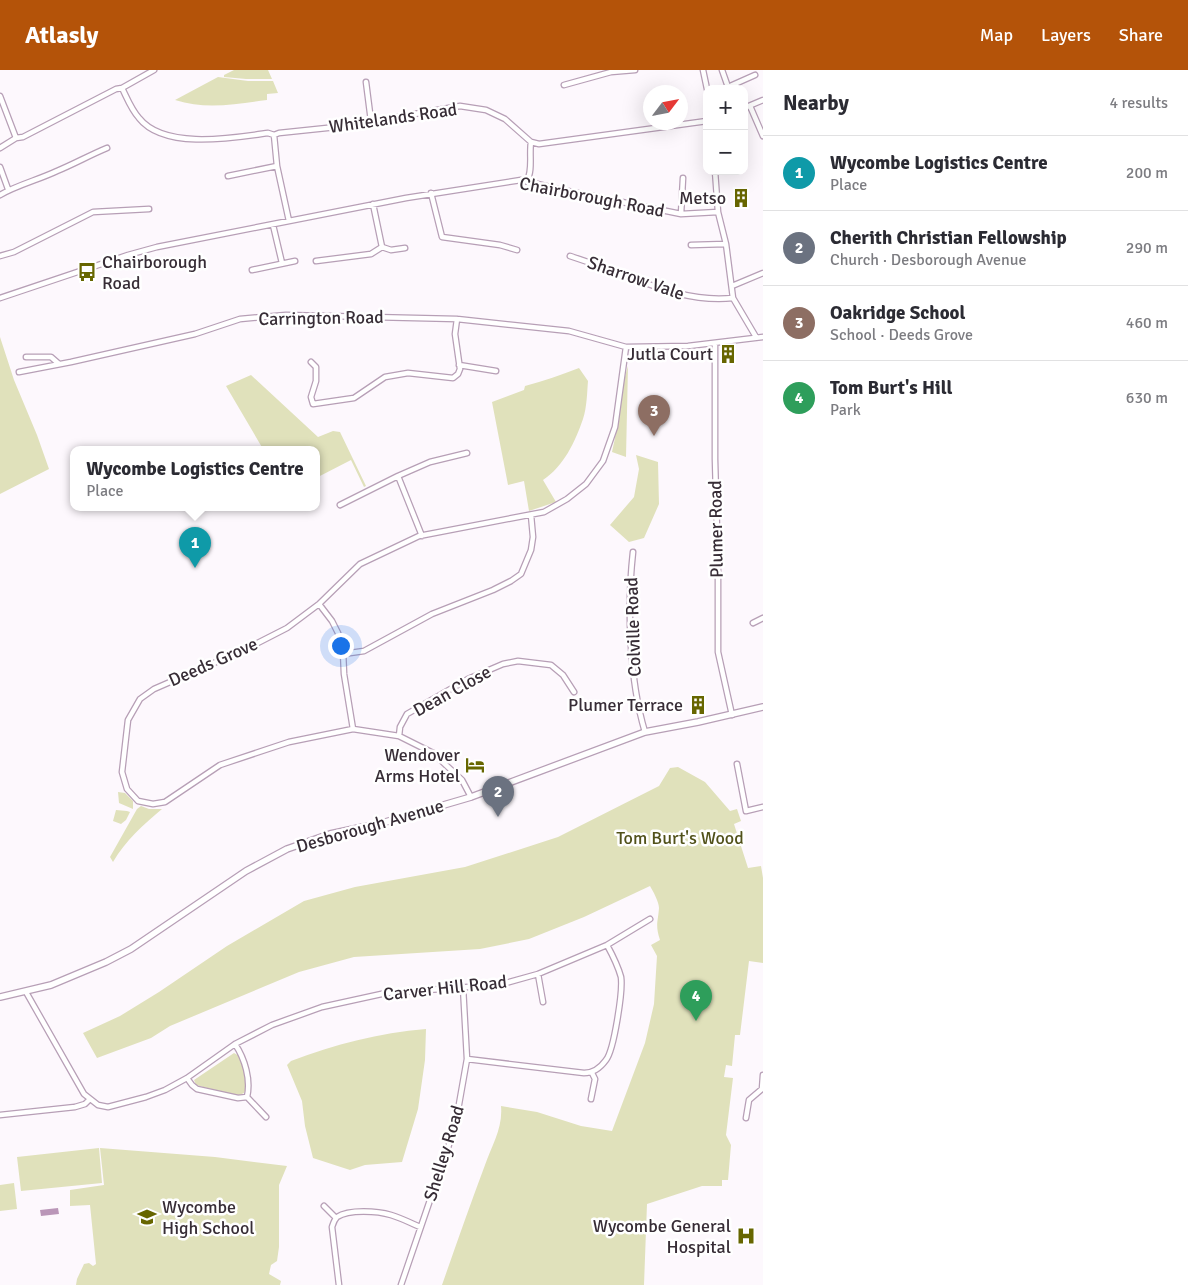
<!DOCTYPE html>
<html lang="en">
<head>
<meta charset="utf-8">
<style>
	body { margin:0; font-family:Signika,sans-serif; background:#f7f7f7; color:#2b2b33 }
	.controls { position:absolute; right:15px; top:15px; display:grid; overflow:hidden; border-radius:10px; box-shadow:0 5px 20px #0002 }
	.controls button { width:45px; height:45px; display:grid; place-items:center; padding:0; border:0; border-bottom:1px solid #e1e1e2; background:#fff; color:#2b2b33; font:25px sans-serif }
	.compass { position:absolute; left:643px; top:15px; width:45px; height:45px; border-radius:50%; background:#fff; box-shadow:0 5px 20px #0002; rotate:58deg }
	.you { position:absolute; left:340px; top:575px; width:18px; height:18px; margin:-12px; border:4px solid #fff; border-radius:50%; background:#1a73e8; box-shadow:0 0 0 8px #1a73e833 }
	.badge { display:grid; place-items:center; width:32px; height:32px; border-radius:50%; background:#b45309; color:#fff; font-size:16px; font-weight:700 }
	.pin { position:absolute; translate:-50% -41px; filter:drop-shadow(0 1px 2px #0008) }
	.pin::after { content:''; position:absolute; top:26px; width:18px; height:15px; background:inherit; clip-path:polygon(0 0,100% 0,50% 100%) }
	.popup { position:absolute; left:70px; top:376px; width:250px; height:65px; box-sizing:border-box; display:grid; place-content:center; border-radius:10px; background:#fff; filter:drop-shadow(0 1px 4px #0005); font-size:16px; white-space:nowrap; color:#7c7c81 }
	.popup b { font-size:19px; color:#2b2b33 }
	.popup::after { content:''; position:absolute; left:50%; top:100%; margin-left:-10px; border:10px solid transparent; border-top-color:#fff }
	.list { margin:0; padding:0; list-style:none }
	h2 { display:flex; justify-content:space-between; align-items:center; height:65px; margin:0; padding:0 20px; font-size:21px }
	h2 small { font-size:16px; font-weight:400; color:#7c7c81 }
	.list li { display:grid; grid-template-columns:32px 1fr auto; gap:15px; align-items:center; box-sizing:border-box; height:75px; padding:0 20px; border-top:1px solid #e1e1e2 }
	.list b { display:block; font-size:19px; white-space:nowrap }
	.list p { margin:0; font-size:16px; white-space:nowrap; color:#7c7c81 }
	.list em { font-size:16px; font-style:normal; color:#7c7c81 }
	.map { position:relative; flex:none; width:763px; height:1215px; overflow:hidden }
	header { display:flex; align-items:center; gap:30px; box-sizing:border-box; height:70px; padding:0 25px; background:#b45309; color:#fff }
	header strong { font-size:24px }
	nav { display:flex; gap:28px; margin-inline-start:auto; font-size:18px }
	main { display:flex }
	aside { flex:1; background:#fff }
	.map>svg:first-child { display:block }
</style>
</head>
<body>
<header>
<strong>Atlasly</strong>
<nav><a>Map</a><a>Layers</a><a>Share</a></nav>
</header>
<main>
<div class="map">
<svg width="763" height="1215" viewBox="0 0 763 1215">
	<rect width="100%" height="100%" fill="#fdf8fd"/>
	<!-- green -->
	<path fill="#e0e1bb" d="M234 0H268L272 9H246L224 7V5Z
		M218 7 248 11H273L278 23 267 24V30C236 34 206 40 175 30Z
		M0 267 14 310 37 365 49 399 0 424Z
		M628 296 626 387 612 382C619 353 619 324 628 296Z
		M579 298 588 311C587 323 587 337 583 349 575 372 564 396 543 410L556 432 529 441 524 411 508 415 492 332 524 320 525 316C544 311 561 305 579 298Z
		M251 305 318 367 333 361 340 362 366 416 364 417 351 390 316 408V379H263L226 316Z
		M636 385 658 392 659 434 644 468 629 472 610 455 634 427 639 399Z
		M678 697 705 712 730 741 737 739 741 751 734 754 748 798 761 796 763 808V893L749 891 740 965H735L732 996 726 995 724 1007 733 1008 726 1065 731 1075 728 1110H722V1116H702L647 1134 644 1215H442C456 1175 470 1135 485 1095 492 1075 503 1058 501 1036L537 1042 581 1056 612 1061 645 973 654 934 657 886 651 875 660 870C655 855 658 852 659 838 659 832 653 821 650 816L584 847 529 869 480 879 354 887 299 902 170 956 151 968 97 988 83 963 120 946 159 922 227 876 304 831 355 817 465 797 558 767 659 716 670 698Z
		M118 722 125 723 133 731V739L119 733Z
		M141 736 149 739H162C143 755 126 770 113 792L110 787 137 739Z
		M116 740 127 741 130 742 126 750 121 754 113 751Z
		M426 959 425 990 418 1039 402 1092 365 1095 350 1100 313 1088 305 1056 302 1031 287 995 291 991C335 974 379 963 426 959Z
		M234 983 241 987 248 1015 244 1023 237 1026 196 1015 194 1010Z
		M99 1078 102 1113 21 1121 17 1087Z
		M100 1078 215 1087 287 1096 279 1115V1177L277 1191 271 1195 269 1204 281 1211 280 1215H76L77 1209 84 1194 89 1193 93 1196 96 1194 90 1135 70 1136V1120L104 1115Z
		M14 1113 17 1139 0 1141V1115Z"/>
	<!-- water -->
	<path fill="#ba96b8" d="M58 1138 59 1144 41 1146 40 1140Z"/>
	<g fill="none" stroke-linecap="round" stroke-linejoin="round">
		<!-- minor casing -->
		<g stroke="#b79fb6" stroke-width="7">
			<path id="minor" d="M703 0 707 19
				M722 0 728 17 755 5
				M366 12 371 51
				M564 15 611 2 635 0
				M122 18C127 28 131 39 139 48 164 80 233 68 268 63L274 65 279 63 346 56 460 36 486 40 505 49 531 72 539 74 707 51
				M0 26 16 68
				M750 36 763 66
				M744 38 763 30
				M274 65 277 96 289 151
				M0 78 16 68 23 67 116 19 122 18 154 0
				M0 97 8 119
				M715 101 718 142 726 174 733 228 756 267
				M228 106 277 96
				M527 110C533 101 529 84 531 72
				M431 123 442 167 500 175 517 180
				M0 125C17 115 38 110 57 101 74 94 90 85 107 78
				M373 134 382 177
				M681 144 683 108
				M273 155 282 193
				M691 175 726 174
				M0 186 14 182 93 142 149 139
				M570 186C588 192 606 198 624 205 660 219 694 232 733 228
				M316 191 371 184 382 177 391 180 405 178
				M252 200 295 191
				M732 216 763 203
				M0 228 128 185 157 177 406 128 521 110 558 119 681 144 718 142
				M715 273V389L718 496V582L732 645
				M26 287H51L59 294
				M311 292 316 297V311L311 327 313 334 354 328 385 307 408 303 453 308 458 304 460 299 455 264 457 249
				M459 295 496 301
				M19 302 71 292 195 264 240 249 286 245 457 249 569 261 626 277 688 276 763 267
				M340 435 398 406
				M422 466 398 406 430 392 467 383
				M633 482C627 536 629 609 645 662
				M319 534 332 551 338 563 343 581 344 604 353 659
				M753 553 763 548
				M343 584 364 581 432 544 493 520 511 511 521 504 531 480 533 467 531 445
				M399 666 400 657 407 644 468 609 503 594 518 591 551 595 563 605 574 622
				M737 694 746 741 763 737
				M471 727 462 710 433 683 399 666 353 659 289 672 220 695 165 732 153 734 138 731 127 719 122 702 128 650 140 629 154 619 246 579 287 558 319 534 360 494 419 466 544 442 567 429 586 414 603 391 615 357 626 277
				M538 904 543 932
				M26 922 84 1024 98 1035 108 1037 146 1027 165 1020 187 1008 235 974 272 955 322 937 386 923 482 916 506 913 538 904 607 875 650 849
				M235 974C245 989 251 1010 247 1027L266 1047
				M467 989 584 1003C593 1003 601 997 606 990 614 980 623 921 621 907 618 896 613 886 607 875
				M187 1008 192 1015 197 1019 238 1028 247 1027
				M591 1029 595 1009 592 1003
				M0 1045 75 1037 85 1034 89 1030
				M746 1048 749 1030 762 1019 763 1005
				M324 1136 336 1148
				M339 1215 332 1157C333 1154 334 1150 337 1147 349 1139 378 1141 391 1145 401 1148 411 1153 420 1157
				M401 1215 455 1057 467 989 463 917"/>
		</g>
		<!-- tertiary casing -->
		<g stroke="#b79fb6" stroke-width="8">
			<path id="tertiary" d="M0 927 51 915 106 892 131 879 246 801 287 779 330 764 382 753 471 727 645 662 698 652 763 637"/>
		</g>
		<!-- minor -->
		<use href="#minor" stroke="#fff" stroke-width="4.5"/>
		<!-- tertiary -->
		<use href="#tertiary" stroke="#fff" stroke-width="5.5"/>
	</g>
	<!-- icons -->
	<defs>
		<g id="building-bare" transform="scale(1.5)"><path d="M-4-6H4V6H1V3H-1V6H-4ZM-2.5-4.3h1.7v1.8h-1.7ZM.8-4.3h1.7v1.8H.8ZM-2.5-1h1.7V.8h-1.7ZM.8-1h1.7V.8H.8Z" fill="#676600" stroke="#fff" stroke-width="2.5" paint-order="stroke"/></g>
		<g id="bus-bare" transform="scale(1.5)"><path d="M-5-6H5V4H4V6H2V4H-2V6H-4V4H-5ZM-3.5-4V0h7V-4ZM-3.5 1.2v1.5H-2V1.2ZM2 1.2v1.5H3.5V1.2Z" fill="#676600" stroke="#fff" stroke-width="2.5" paint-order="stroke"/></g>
		<g id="hotel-bare" transform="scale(1.5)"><path d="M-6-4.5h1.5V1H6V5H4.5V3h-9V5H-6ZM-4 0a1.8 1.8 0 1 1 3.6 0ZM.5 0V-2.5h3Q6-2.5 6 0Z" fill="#676600" stroke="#fff" stroke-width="2.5" paint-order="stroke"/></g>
		<g id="school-bare" transform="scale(1.5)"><path d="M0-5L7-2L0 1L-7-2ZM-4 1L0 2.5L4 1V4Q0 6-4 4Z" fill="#676600" stroke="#fff" stroke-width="2.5" paint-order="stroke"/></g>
		<g id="hospital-bare" transform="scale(1.5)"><path d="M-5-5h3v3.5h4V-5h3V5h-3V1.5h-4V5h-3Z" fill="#676600" stroke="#fff" stroke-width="2.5" paint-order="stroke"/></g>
	</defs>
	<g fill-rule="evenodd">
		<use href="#building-bare" x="741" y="128"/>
		<use href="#bus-bare" x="87" y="202"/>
		<use href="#building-bare" x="728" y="284"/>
		<use href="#building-bare" x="698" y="635"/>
		<use href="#hotel-bare" x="475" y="695"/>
		<use href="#school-bare" x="147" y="1147"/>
		<use href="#hospital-bare" x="746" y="1166"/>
	</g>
	<g text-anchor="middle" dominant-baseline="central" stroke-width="5" stroke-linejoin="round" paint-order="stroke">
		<!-- street labels -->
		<g font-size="18" fill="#372d36" stroke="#fff">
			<text transform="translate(393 48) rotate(-8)">Whitelands Road</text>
			<text transform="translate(592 127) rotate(11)">Chairborough Road</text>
			<text transform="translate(636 208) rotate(19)">Sharrow Vale</text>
			<text transform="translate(321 248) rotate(-1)">Carrington Road</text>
			<text transform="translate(716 459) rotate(-91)">Plumer Road</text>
			<text transform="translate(633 557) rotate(-92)">Colville Road</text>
			<text transform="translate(213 592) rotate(-24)">Deeds Grove</text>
			<text transform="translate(452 621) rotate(-29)">Dean Close</text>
			<text transform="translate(370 756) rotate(-16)">Desborough Avenue</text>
			<text transform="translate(445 918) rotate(-6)">Carver Hill Road</text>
			<text transform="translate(444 1083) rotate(-73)">Shelley Road</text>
		</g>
		<!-- poi labels -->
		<g font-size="18" fill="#372d36" stroke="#fff" text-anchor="end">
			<text x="726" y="128">Metso</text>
			<text x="102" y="192" text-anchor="start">Chairborough<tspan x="102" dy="21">Road</tspan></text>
			<text x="713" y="284">Jutla Court</text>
			<text x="683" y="635">Plumer Terrace</text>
			<text x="460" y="685">Wendover<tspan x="460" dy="21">Arms Hotel</tspan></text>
			<text x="162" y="1137" text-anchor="start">Wycombe<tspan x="162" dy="21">High School</tspan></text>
			<text x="731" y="1156">Wycombe General<tspan x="731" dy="21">Hospital</tspan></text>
		</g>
		<!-- park labels -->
		<g font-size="18" fill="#51511a" stroke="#fff">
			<text x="680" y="768">Tom Burt's Wood</text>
		</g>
	</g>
</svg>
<div class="controls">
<button>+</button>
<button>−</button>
</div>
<svg class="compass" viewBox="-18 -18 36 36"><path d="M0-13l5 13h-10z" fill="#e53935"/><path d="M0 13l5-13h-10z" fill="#7c7c81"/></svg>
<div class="you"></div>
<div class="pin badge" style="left:195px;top:498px;background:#0f9aa8">1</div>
<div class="popup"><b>Wycombe Logistics Centre</b>Place</div>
<div class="pin badge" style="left:498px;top:747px;background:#6b7280">2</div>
<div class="pin badge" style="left:654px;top:366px;background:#8d6e63">3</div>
<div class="pin badge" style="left:696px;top:951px;background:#2e9e5b">4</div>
</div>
<aside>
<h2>Nearby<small>4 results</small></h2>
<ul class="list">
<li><span class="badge" style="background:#0f9aa8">1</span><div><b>Wycombe Logistics Centre</b><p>Place</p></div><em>200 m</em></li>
<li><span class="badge" style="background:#6b7280">2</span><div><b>Cherith Christian Fellowship</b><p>Church · Desborough Avenue</p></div><em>290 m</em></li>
<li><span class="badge" style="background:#8d6e63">3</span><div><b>Oakridge School</b><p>School · Deeds Grove</p></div><em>460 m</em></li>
<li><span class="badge" style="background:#2e9e5b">4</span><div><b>Tom Burt's Hill</b><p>Park</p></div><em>630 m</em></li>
</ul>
</aside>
</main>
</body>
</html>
